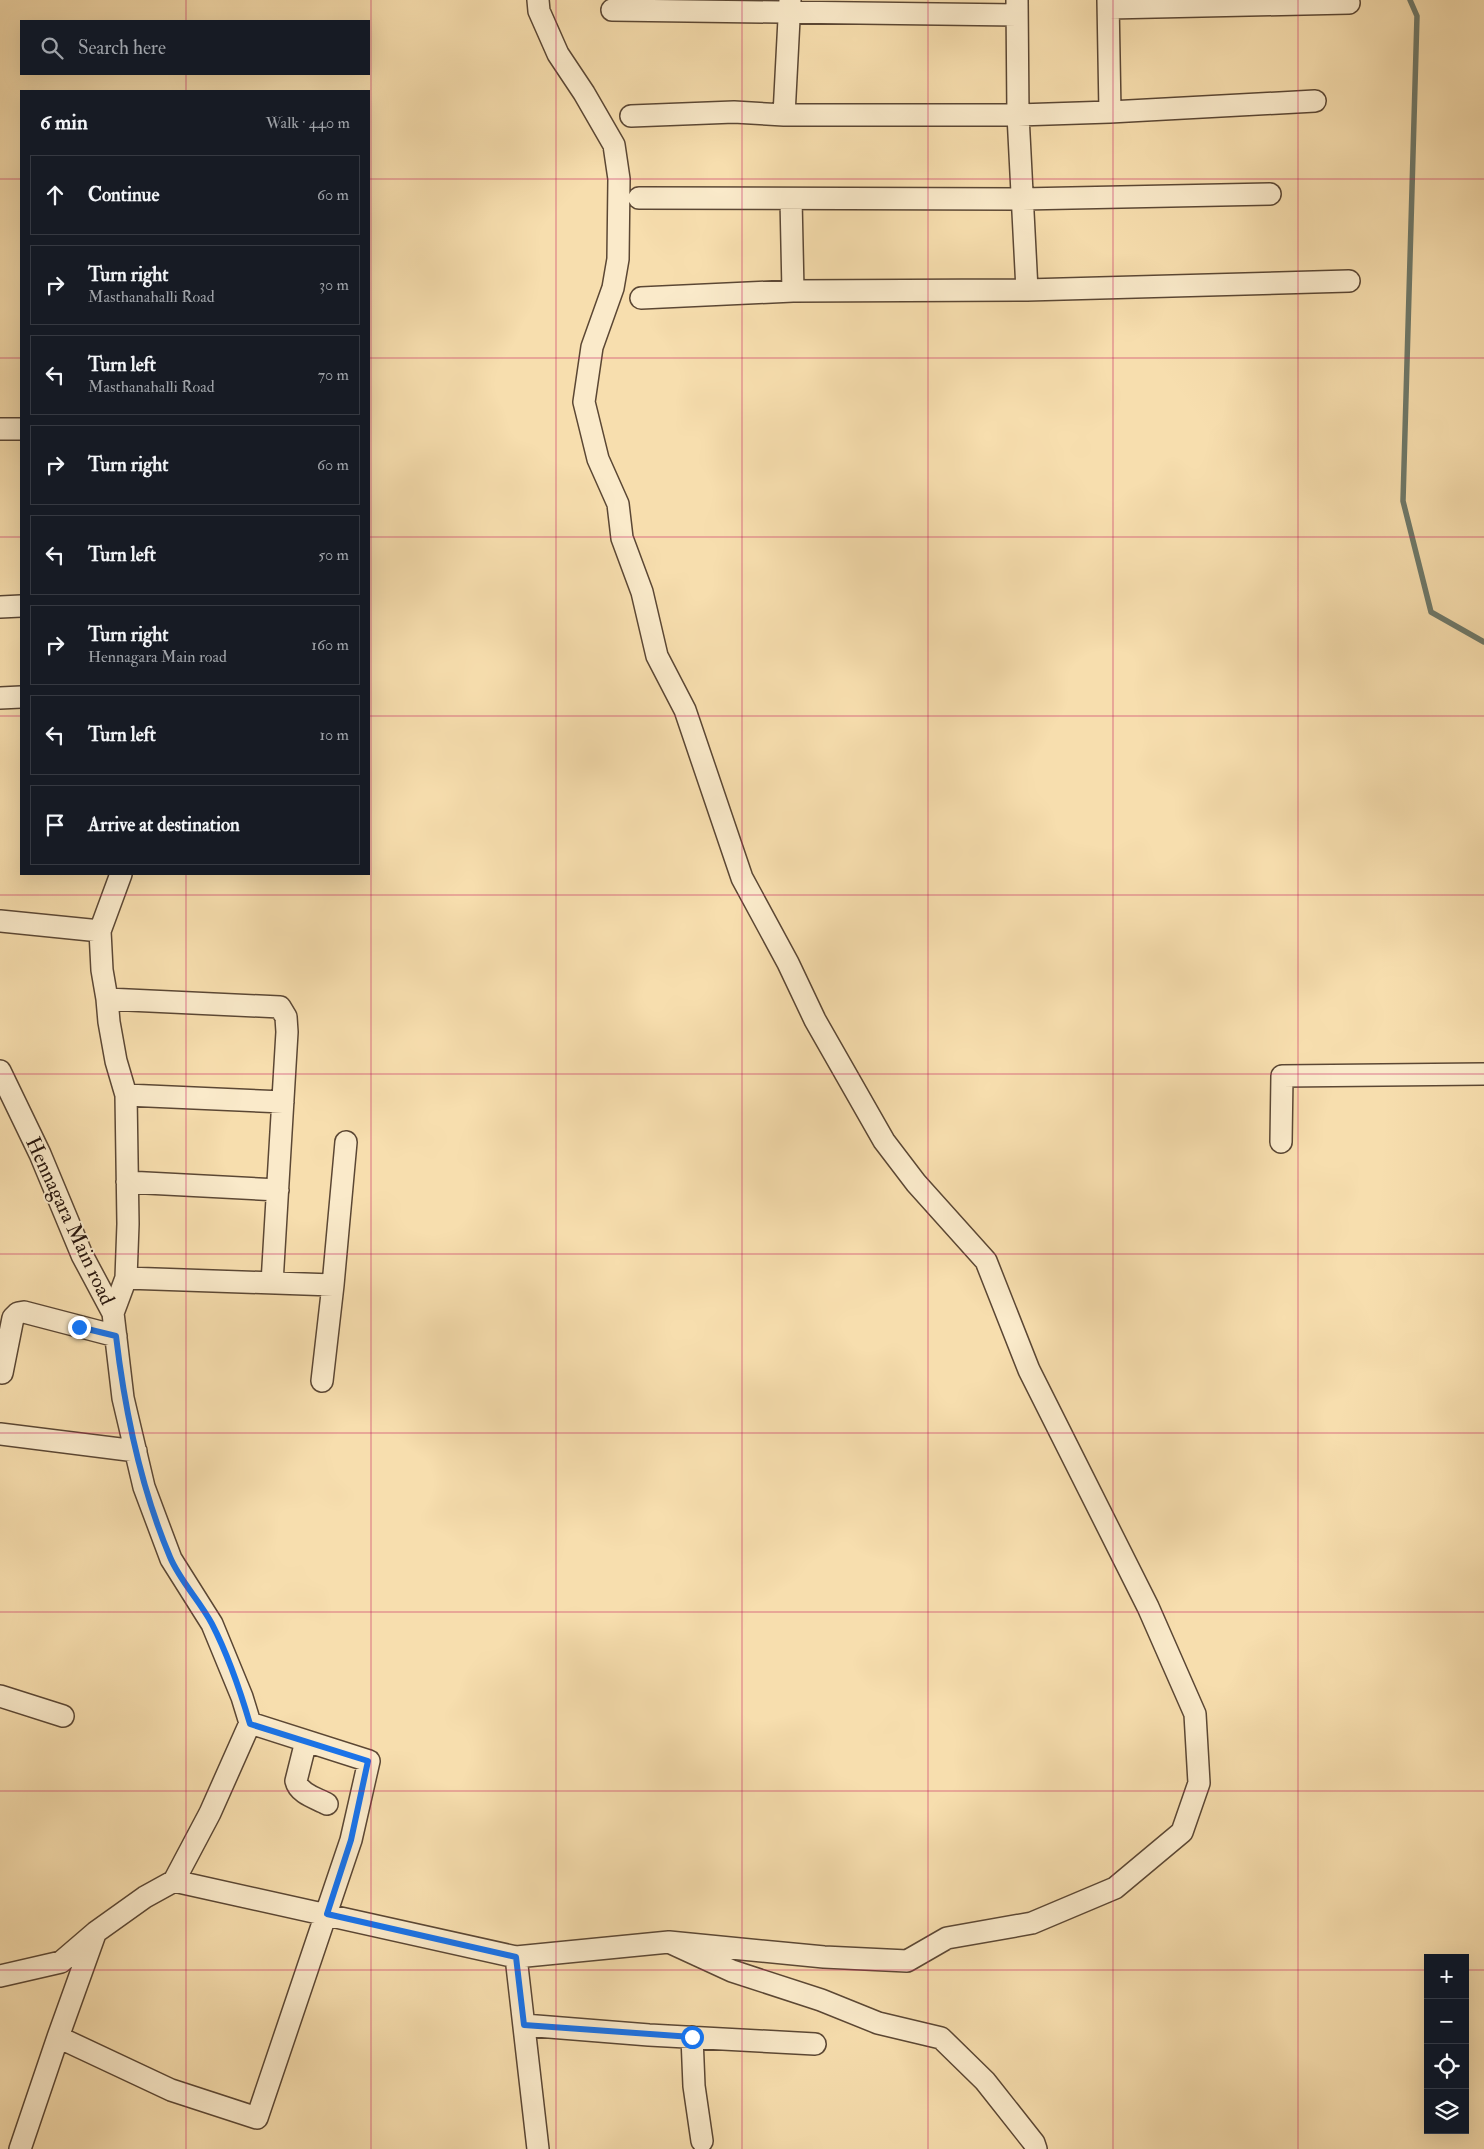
<!DOCTYPE html>
<html lang="en">
<head>
<meta charset="utf-8">
<style>
	body { margin:0; font-family:"IM FELL Double Pica",serif; background:#242831; color:#f1f3f6 }
	.controls { position:absolute; right:15px; bottom:15px; display:grid; overflow:hidden; border-radius:0px; box-shadow:0 5px 20px #0002 }
	.controls button { width:45px; height:45px; display:grid; place-items:center; padding:0; border:0; border-bottom:1px solid #363941; background:#171b24; color:#f1f3f6; font:25px sans-serif }
	.stop { position:absolute; width:15px; height:15px; margin:-11px; border:4px solid #1a73e8; border-radius:50%; background:#fff }
	.stop.end { background:#1a73e8; border-color:#fff; box-shadow:0 1px 5px #0008 }
	.list { margin:0; padding:0; list-style:none }
	h2 { display:flex; justify-content:space-between; align-items:center; height:65px; margin:0; padding:0 20px; font-size:21px }
	h2 small { font-size:16px; font-weight:400; color:#9ea1a6 }
	.list li { display:grid; grid-template-columns:32px 1fr auto; gap:15px; align-items:center; box-sizing:border-box; height:80px; margin:0 10px 10px; padding:0 10px; border:1px solid #363941; border-radius:0px }
	.list b { display:block; font-size:19px; white-space:nowrap }
	.list p { margin:0; font-size:16px; white-space:nowrap; color:#9ea1a6 }
	.list em { font-size:16px; font-style:normal; color:#9ea1a6 }
	.icon { flex:none; width:28px; height:28px; fill:none; stroke:currentColor; stroke-width:2; stroke-linecap:round; stroke-linejoin:round }
	.map { position:relative; flex:none; width:1484px; height:2149px; overflow:hidden }
	.search { position:absolute; background:#171b24; box-shadow:0 5px 20px #0002; left:20px; top:20px; width:350px; height:55px; display:flex; align-items:center; gap:12px; box-sizing:border-box; padding:0 18px; border-radius:0px; color:#9ea1a6; font-size:19px }
	.panel { position:absolute; background:#171b24; box-shadow:0 5px 20px #0002; left:20px; top:90px; width:350px; height:785px; border-radius:0px }
	.map>svg:first-child { display:block }
</style>
</head>
<body>
<div class="map">
<svg width="1484" height="2149" viewBox="0 0 1484 2149">
	<rect width="100%" height="100%" fill="#f7deae"/>
	<filter id="stains"><feTurbulence type="fractalNoise" baseFrequency=".004" numOctaves="4"/><feColorMatrix values="0 0 0 0 .2 0 0 0 0 .09 0 0 0 0 .02 0 0 0 .5 -.17"/></filter>
	<radialGradient id="worn" r=".72"><stop offset=".6" stop-color="#630" stop-opacity="0"/><stop offset="1" stop-color="#630" stop-opacity=".3"/></radialGradient>
	<g fill="none" stroke-linecap="round" stroke-linejoin="round">
		<!-- stream -->
		<path stroke="#6e796a" stroke-width="5.5" d="M1410 0 1417 16 1403 501 1431 612 1484 642"/>
		<!-- minor casing -->
		<g stroke="#5b4734" stroke-width="24">
			<path id="minor" d="M538 0 539 11 558 54 584 93 614 145 619 179 618 259 613 288 592 347 584 402 598 459 618 504 622 538 642 592 657 656 685 710 742 878 788 963 815 1020 884 1141 916 1183 986 1261 1029 1370 1148 1607 1195 1714 1199 1783 1182 1832 1115 1888 1032 1923 947 1938 907 1961 824 1957 669 1942
				M1017 0 1018 115 1027 290
				M1108 0 1110 112
				M1109 8 1349 3
				M612 10 1017 15
				M784 115 790 0
				M631 116 734 112 784 115H1018L1110 112 1315 101
				M639 198 1022 199 1270 194
				M791 199 793 291
				M641 298 793 291 1027 290 1349 281
				M0 429H21
				M0 607 21 606
				M0 698 21 697
				M0 921 100 931
				M107 999 280 1007 286 1017 287 1032 272 1283
				M0 1071 40 1154 82 1255 113 1313 123 1398 144 1487 171 1559 212 1624 242 1697 250 1723 210 1813 174 1881 145 1897 96 1932 61 1962 0 1976
				M126 1095 283 1102
				M1281 1142 1282 1076 1484 1074
				M127 1182 278 1190
				M126 1278 333 1285 346 1142
				M113 1313 126 1278 128 1224 126 1095 116 1061 109 1022 107 999 102 970 100 931 121 874
				M2 1373 13 1318 18 1313 24 1312 116 1336
				M322 1381 333 1285
				M0 1434 136 1451
				M0 1696 63 1716
				M306 1741 296 1781C299 1794 316 1798 327 1804
				M174 1881 516 1957 538 2149
				M95 1934 58 2037 171 2090 257 2118 351 1840 369 1761 250 1723
				M516 1957 669 1942 732 1971 821 2000 878 2023 941 2038 985 2081 1034 2143 1036 2149
				M524 2025 649 2035 815 2044
				M692 2037 694 2086 702 2141
				M20 2149 58 2037"/>
		</g>
		<!-- minor -->
		<use href="#minor" stroke="#faeaca" stroke-width="21"/>
	</g>
	<g fill="none" stroke-linecap="round" stroke-linejoin="round">
		<!-- route -->
		<path stroke="#1a73e8" stroke-width="6" d="M79 1327 116 1336C125 1412 140 1486 170 1557 180 1581 200 1601 212 1624 228 1655 240 1690 250 1724L368 1761 351 1840 327 1914 516 1957 524 2025 692 2037"/>
	</g>
	<!-- grid -->
	<path fill="none" stroke="#c2185b" stroke-width="1" stroke-opacity="0.55" d="M186 0V21M371 0V2149M556 0V2149M742 0V2149M928 0V2149M1113 0V2149M1298 0V2149M186 74V91M0 179H21M369 179H1484M0 358H21M369 358H1484M0 537H21M369 537H1484M0 716H21M369 716H1484M186 874V2149M0 895H1484M0 1074H1484M0 1254H1484M0 1433H1484M0 1612H1484M0 1791H1484M0 1970H1428M1465 1970H1484"/>
	<g text-anchor="middle" dominant-baseline="central" stroke-width="4" stroke-linejoin="round" paint-order="stroke">
		<!-- street labels -->
		<g font-size="21" fill="#27150c" stroke="#faeaca">
			<text transform="translate(70 1221) rotate(65)">Hennagara Main road</text>
		</g>
	</g>
	<rect width="100%" height="100%" filter="url(#stains)"/>
	<rect width="100%" height="100%" fill="url(#worn)"/>
</svg>
<div class="controls">
<button>+</button>
<button>−</button>
<button><svg class="icon" aria-label="locate" viewBox="0 0 24 24"><circle cx="12" cy="12" r="6"/><path d="M12 2v4M12 18v4M2 12h4M18 12h4"/></svg></button>
<button><svg class="icon" aria-label="layers" viewBox="0 0 24 24"><path d="M12 4l9 5-9 5-9-5zM3 14l9 5 9-5"/></svg></button>
</div>
<div class="stop" style="left:692px;top:2037px"></div>
<div class="stop end" style="left:79px;top:1327px"></div>
<div class="search"><svg class="icon" aria-label="search" viewBox="0 0 24 24"><circle cx="10" cy="10" r="6"/><path d="M15 15l6 6"/></svg>Search here</div>
<section class="panel">
<h2>6 min<small>Walk · 440 m</small></h2>
<ul class="list">
<li><svg class="icon" aria-label="ahead" viewBox="0 0 24 24"><path d="M12 20V5M6 11l6-6 6 6"/></svg><div><b>Continue</b></div><em>60 m</em></li>
<li><svg class="icon" aria-label="right" viewBox="0 0 24 24"><path d="M7 20v-9h11M14 6l5 5-5 5"/></svg><div><b>Turn right</b><p>Masthanahalli Road</p></div><em>30 m</em></li>
<li><svg class="icon" aria-label="left" viewBox="0 0 24 24"><path d="M17 20v-9H6M10 6l-5 5 5 5"/></svg><div><b>Turn left</b><p>Masthanahalli Road</p></div><em>70 m</em></li>
<li><svg class="icon" aria-label="right" viewBox="0 0 24 24"><path d="M7 20v-9h11M14 6l5 5-5 5"/></svg><div><b>Turn right</b></div><em>60 m</em></li>
<li><svg class="icon" aria-label="left" viewBox="0 0 24 24"><path d="M17 20v-9H6M10 6l-5 5 5 5"/></svg><div><b>Turn left</b></div><em>50 m</em></li>
<li><svg class="icon" aria-label="right" viewBox="0 0 24 24"><path d="M7 20v-9h11M14 6l5 5-5 5"/></svg><div><b>Turn right</b><p>Hennagara Main road</p></div><em>160 m</em></li>
<li><svg class="icon" aria-label="left" viewBox="0 0 24 24"><path d="M17 20v-9H6M10 6l-5 5 5 5"/></svg><div><b>Turn left</b></div><em>10 m</em></li>
<li><svg class="icon" aria-label="arrive" viewBox="0 0 24 24"><path d="M6 21V4h12l-3 4 3 4H6"/></svg><div><b>Arrive at destination</b></div></li>
</ul>
</section>
</div>
</body>
</html>
